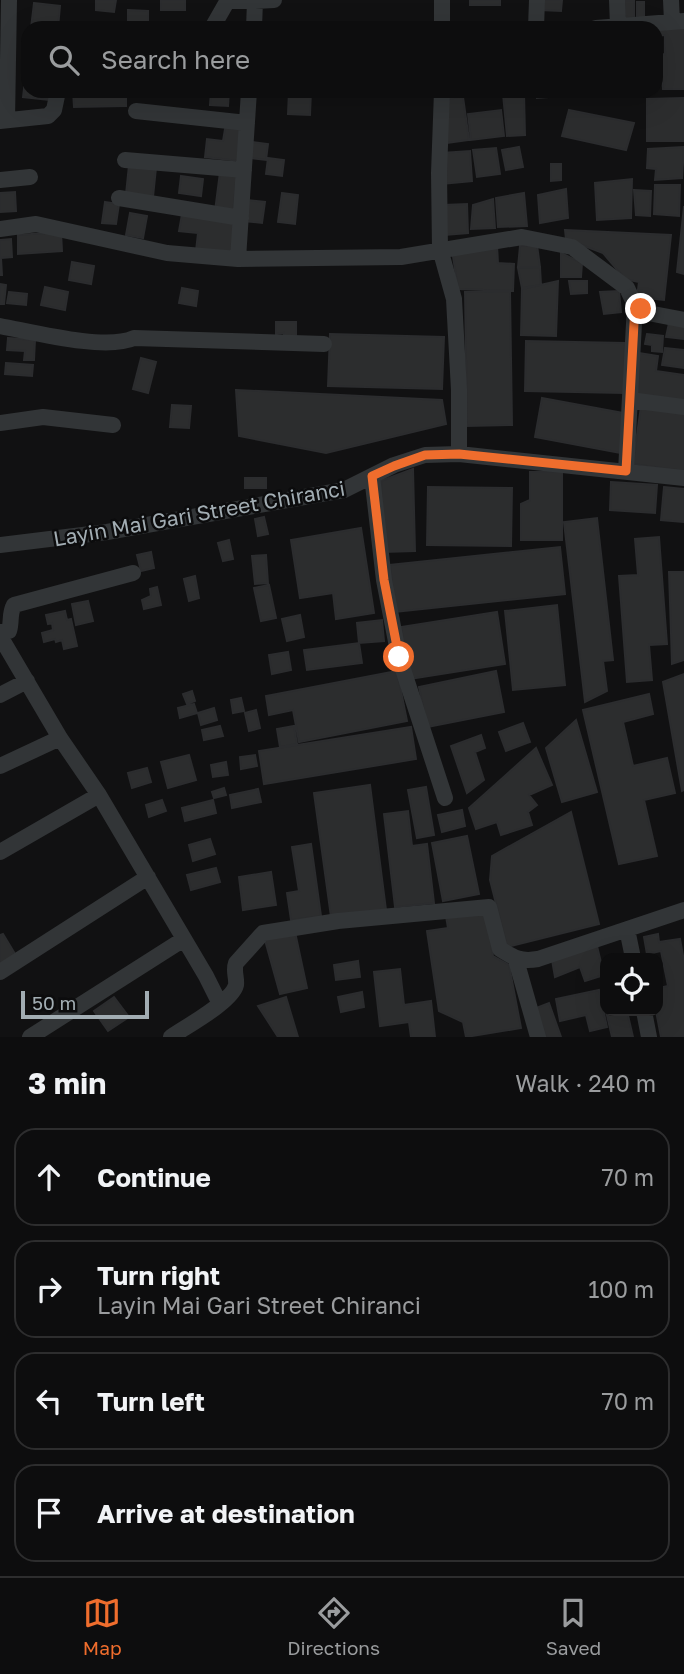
<!DOCTYPE html>
<html lang="en">
<head>
<meta charset="utf-8">
<style>
	body { margin:0; font-family:"Golos Text",sans-serif; background:#161617; color:#f1f3f6 }
	.controls { position:absolute; right:21px; bottom:21px; display:grid; overflow:hidden; border-radius:14px; box-shadow:0 7px 28px #0002 }
	.controls button { width:63px; height:63px; display:grid; place-items:center; padding:0; border:0; border-bottom:2px solid #2d2d2e; background:#0d0d0e; color:#f1f3f6; font:35px sans-serif }
	.scale { position:absolute; left:21px; bottom:18px; width:128px; box-sizing:border-box; padding-left:7px; border:4px solid #a2adb3; border-top:0; font-size:19px; line-height:24px; white-space:nowrap; color:#a2adb3; -webkit-text-stroke:5px #0c0c0d; paint-order:stroke }
	.stop { position:absolute; width:21px; height:21px; margin:-16px; border:5px solid #ef6d2d; border-radius:50%; background:#fff }
	.stop.end { background:#ef6d2d; border-color:#fff; box-shadow:0 2px 7px #0008 }
	.list { margin:0; padding:0; list-style:none }
	h2 { display:flex; justify-content:space-between; align-items:center; height:91px; margin:0; padding:0 28px; font-size:30px }
	h2 small { font-size:23px; font-weight:400; color:#9a9c9e }
	.list li { display:grid; grid-template-columns:46px 1fr auto; gap:21px; align-items:center; box-sizing:border-box; height:98px; margin:0 14px 14px; padding:0 14px; border:2px solid #2d2d2e; border-radius:21px }
	.list b { display:block; font-size:26px; white-space:nowrap }
	.list p { margin:0; font-size:23px; white-space:nowrap; color:#9a9c9e }
	.list em { font-size:23px; font-style:normal; color:#9a9c9e }
	.icon { flex:none; width:38px; height:38px; fill:none; stroke:currentColor; stroke-width:2; stroke-linecap:round; stroke-linejoin:round }
	.map { position:relative; flex:none; width:684px; height:1037px; overflow:hidden }
	.search { position:absolute; background:#0d0d0e; box-shadow:0 7px 28px #0002; left:21px; right:21px; top:21px; height:77px; display:flex; align-items:center; gap:18px; box-sizing:border-box; padding:0 24px; border-radius:21px; color:#9a9c9e; font-size:26px }
	.sheet { height:539px; background:#0d0d0e }
	nav { display:flex; justify-content:space-around; align-items:center; box-sizing:border-box; height:98px; border-top:2px solid #2d2d2e; background:#0d0d0e; font-size:19px; color:#9a9c9e }
	nav a { display:grid; justify-items:center; gap:4px }
	nav .on { color:#ef6d2d }
	.map>svg:first-child { display:block }
</style>
</head>
<body>
<div class="map">
<svg width="684" height="1037" viewBox="0 0 684 1037">
	<rect width="100%" height="100%" fill="#111112"/>
	<!-- building -->
	<path fill="#2c2d2e" stroke="#2b2c2e" stroke-width="2" d="M96 0H116L114 12 96 10Z
		M161 0H185V10H161Z
		M470 0H500V5H470Z
		M540 0H562L561 11 540 10Z
		M625 1H634V20H625Z
		M637 2H644V20H637Z
		M34 3 60 6 58 28H31Z
		M128 10 148 11V28H128Z
		M684 27V89H663L662 76H656V55L665 54V35L656 36V28Z
		M28 54V91H50L49 100 23 97Z
		M73 91H126V106L74 107Z
		M211 91H229L228 106 210 105Z
		M289 91H311L310 115 288 114Z
		M537 91H586V94L537 98Z
		M524 93 525 135 507 136 503 94Z
		M463 97 469 140 446 143 445 99Z
		M683 98V141H647V99Z
		M501 110 504 136 471 140 468 114Z
		M569 110 634 123 626 150 562 136Z
		M226 123 243 125 239 161 205 157 207 139 223 141Z
		M252 142 268 144 266 160 250 158Z
		M519 147 523 167 506 170 502 150Z
		M684 147 682 178 655 180 656 169 647 168 648 149Z
		M496 148 500 174 477 177 473 150Z
		M470 151 472 181 442 184V153Z
		M268 158 284 160 282 176 266 174Z
		M551 164H561V180L551 181Z
		M129 165 156 168 153 197 126 194Z
		M220 172 237 174 233 213 215 211Z
		M181 176 203 179 201 196 179 193Z
		M632 179 631 218 597 220 595 183Z
		M655 185H680L679 216 654 214Z
		M566 189 568 218 540 223 538 195Z
		M634 190 651 191 650 216 636 215Z
		M15 192 16 211 0 212V193Z
		M282 193 298 195 295 224 278 222Z
		M524 193 527 226 498 227 496 198Z
		M493 199 495 228 471 229 473 205Z
		M247 200 265 202 262 223 244 221Z
		M105 202 119 204 116 224 102 223Z
		M467 204 468 233 445 235 444 205Z
		M684 206V274L677 272Z
		M130 213 147 216 143 238 126 235Z
		M182 214 235 221 231 255 196 251 198 233 179 231Z
		M565 230 671 235 664 300 637 297 639 282 625 279 603 253 566 239Z
		M61 232 62 251 18 254V235Z
		M11 239 12 257 1 258 2 275H0V240Z
		M497 245 498 263 514 264 513 291 458 289 452 250Z
		M537 245 540 267H518L520 246Z
		M561 253 582 263 581 277H561Z
		M72 262 94 266 91 284 69 280Z
		M540 267 541 285 522 288 518 268Z
		M558 281 556 336 521 335 522 289Z
		M569 281H587V293L571 294Z
		M0 284 6 285 4 304H0Z
		M45 287 68 292 65 310 41 305Z
		M182 288 198 291 196 306 179 303Z
		M510 291 512 425 467 426 465 292Z
		M619 291 621 312 604 314 600 292Z
		M9 292 27 294 26 305 7 303Z
		M276 322H296V342H284V333L276 334Z
		M669 323 684 325V339L666 337Z
		M330 334 444 337 442 389 328 386Z
		M647 334 663 336 662 352 652 351V345L645 344Z
		M8 338 35 340 34 360H24L25 351 7 350Z
		M526 341 625 343 624 393 525 391Z
		M665 348 684 350V368L662 365Z
		M639 353 658 356 656 371 684 375V402L633 394Z
		M141 358 156 362 148 393 133 389Z
		M6 363 33 365 32 376 5 374Z
		M236 390 442 400 446 424 326 453 239 436Z
		M542 398 629 414 621 453 535 437Z
		M172 405 191 406 189 428 170 427Z
		M641 406 684 411V471L633 464Z
		M413 469 415 551 383 552 381 481Z
		M530 472H562V540H521V504L530 500Z
		M245 478H266V488H245Z
		M611 482 657 485 655 513 610 510Z
		M428 487 512 488 511 546 427 545Z
		M664 487 684 489V522L661 520Z
		M264 517 268 534 258 536 255 519Z
		M597 518 613 660 603 661 607 691 585 702 564 522Z
		M361 528 374 613 336 619 333 593 300 598 291 540Z
		M659 537 667 644 649 645 652 680 627 682 619 576 638 575 635 539Z
		M229 540 233 559 223 561 218 543Z
		M560 547 565 594 395 612 390 565Z
		M151 552 154 568 141 571 137 555Z
		M266 555 268 583 255 584 252 556Z
		M669 572H684V660L672 664Z
		M195 576 199 598 189 601 184 579Z
		M269 585 276 618 261 621 254 588Z
		M157 587 161 605 144 609 142 600 151 596 150 589Z
		M88 601 93 621 76 625 72 604Z
		M557 605 565 685 513 690 505 611Z
		M65 611 67 620 71 619 77 646 64 649 62 640 56 642 55 639 44 642 42 633 53 630 52 623 48 624 46 615Z
		M497 612 505 664 409 679 401 627Z
		M300 615 304 637 287 641 282 619Z
		M382 620 384 641 359 643 357 623Z
		M359 643 362 663 307 670 304 650Z
		M288 652 291 670 272 674 269 655Z
		M397 671 407 721 299 742 293 710 269 715 266 696Z
		M496 671 504 712 427 727 419 687Z
		M684 674V790L682 791 663 682Z
		M192 691 195 701 187 704 183 694Z
		M649 694 653 714 623 722 633 766 667 758 675 793 644 800 657 856 619 864 583 710Z
		M241 698 244 711 233 713 231 700Z
		M194 704 197 713 180 718 178 708Z
		M214 708 217 720 201 725 198 713Z
		M256 710 260 728 249 731 245 713Z
		M576 720 597 792 562 802 546 748Z
		M523 723 530 742 506 751 499 732Z
		M220 726 223 736 204 740 202 730Z
		M294 726 297 744 280 747 277 729Z
		M411 727 416 759 264 784 259 751Z
		M481 735 485 748 475 752 484 780 467 793 451 746Z
		M536 748 552 785 529 795 537 805 528 812 532 825 501 835 497 822 476 829 469 808Z
		M189 755 196 780 168 788 161 762Z
		M255 755 257 766 241 769 240 757Z
		M226 762 228 775 213 777 211 765Z
		M147 768 151 782 132 788 128 773Z
		M370 785 386 910 331 917 314 793Z
		M426 787 434 835 417 838 408 790Z
		M224 788 226 795 214 798 212 792Z
		M258 789 261 802 232 808 230 795Z
		M162 800 166 811 149 817 146 805Z
		M213 800 216 813 185 821 182 808Z
		M462 810 465 826 442 832 438 815Z
		M408 811 412 846 427 844 434 903 395 907 384 814Z
		M571 812 599 924 507 947 490 880 492 856Z
		M467 836 479 894 443 901 432 843Z
		M210 839 215 854 193 861 189 845Z
		M311 844 321 916 291 920 287 893 299 891 292 847Z
		M216 868 220 882 191 890 187 875Z
		M271 872 276 905 243 910 239 877Z
		M486 910 493 956 509 965 521 1028 466 1037 463 1022 439 1011 427 931 448 928 446 916Z
		M295 932 307 988 280 994 263 933Z
		M3 934 18 959 0 969V935Z
		M658 934 659 942 680 939 684 961V1037H661L656 1011 658 988 668 986 661 951 647 954 644 937Z
		M597 946 604 975 585 981 580 967 555 977 552 960Z
		M358 961 360 977 336 980 334 965Z
		M400 969 404 1005 431 1001 435 1037H411L409 1022 380 1026 374 972Z
		M599 990 607 1027 590 1031 586 1015 560 1021 556 999Z
		M362 992 364 1007 341 1012 338 997Z
		M114 997 129 1017 108 1031 94 1011Z
		M286 997 298 1037H278L258 1006Z
		M549 1003 561 1037H546L536 1008Z
		M606 1011H627L633 1037H612Z"/>
	<g fill="none" stroke-linecap="round" stroke-linejoin="round">
		<!-- minor -->
		<path stroke="#323537" stroke-width="16" d="M617 0 618 26
			M671 0 672 22
			M227 1H255L254 28
			M255 1 274 0
			M212 28 228 0
			M442 28V0
			M536 28 537 0
			M596 28 684 21
			M249 91 238 259 401 257 522 237 572 247 627 288 635 305 626 471
			M442 91 439 173 440 249 454 299 459 390V454
			M136 111 247 123
			M7 120 9 0
			M0 121 48 116 54 110 58 91
			M125 160 244 170
			M0 180 30 177
			M119 198 241 218
			M0 229 36 224 167 253 238 259
			M635 305 648 313 684 320
			M0 326C33 332 105 351 134 338L324 344
			M630 400 684 407
			M0 423 43 417 113 425
			M372 476 384 580 399 657 445 798
			M0 545 107 532 344 490 394 465 425 455 459 454 684 478
			M0 632 9 631C12 622 9 614 14 605L133 573
			M0 636 60 738 99 795 206 976 220 1004
			M0 695 27 681
			M0 766 60 738
			M0 852 99 795
			M627 929 633 958
			M516 960 538 1037
			M0 972 148 877
			M644 1011 649 1037
			M30 1037 184 939
			M171 1037C185 1027 232 1002 236 985 237 977 233 971 236 963L263 933 338 921 489 907 500 949C514 958 521 962 538 959L684 910"/>
	</g>
	<g fill="none" stroke-linecap="round" stroke-linejoin="round">
		<!-- route -->
		<path stroke="#ef6d2d" stroke-width="9" d="M399 657 384 580 372 476 394 466 425 455 459 454 626 471 635 305 641 309"/>
	</g>
	<g text-anchor="middle" dominant-baseline="central" stroke-width="5" stroke-linejoin="round" paint-order="stroke">
		<!-- street labels -->
		<g font-size="21" fill="#a2adb3" stroke="#0c0c0d">
			<text transform="translate(199 513) rotate(-10)">Layin Mai Gari Street Chiranci</text>
		</g>
	</g>
</svg>
<div class="controls">
<button><svg class="icon" aria-label="locate" viewBox="0 0 24 24"><circle cx="12" cy="12" r="6"/><path d="M12 2v4M12 18v4M2 12h4M18 12h4"/></svg></button>
</div>
<div class="scale">50 m</div>
<div class="stop" style="left:399px;top:657px"></div>
<div class="stop end" style="left:641px;top:309px"></div>
<div class="search"><svg class="icon" aria-label="search" viewBox="0 0 24 24"><circle cx="10" cy="10" r="6"/><path d="M15 15l6 6"/></svg>Search here</div>
</div>
<section class="sheet">
<h2>3 min<small>Walk · 240 m</small></h2>
<ul class="list">
<li><svg class="icon" aria-label="ahead" viewBox="0 0 24 24"><path d="M12 20V5M6 11l6-6 6 6"/></svg><div><b>Continue</b></div><em>70 m</em></li>
<li><svg class="icon" aria-label="right" viewBox="0 0 24 24"><path d="M7 20v-9h11M14 6l5 5-5 5"/></svg><div><b>Turn right</b><p>Layin Mai Gari Street Chiranci</p></div><em>100 m</em></li>
<li><svg class="icon" aria-label="left" viewBox="0 0 24 24"><path d="M17 20v-9H6M10 6l-5 5 5 5"/></svg><div><b>Turn left</b></div><em>70 m</em></li>
<li><svg class="icon" aria-label="arrive" viewBox="0 0 24 24"><path d="M6 21V4h12l-3 4 3 4H6"/></svg><div><b>Arrive at destination</b></div></li>
</ul>
</section>
<nav>
<a class="on"><svg class="icon" aria-label="map" viewBox="0 0 24 24"><path d="M3 6l6-2 6 2 6-2v14l-6 2-6-2-6 2zM9 4v14M15 6v14"/></svg>Map</a>
<a><svg class="icon" aria-label="directions" viewBox="0 0 24 24"><path d="M12 3l9 9-9 9-9-9zM9 14v-3h6M13 9l2 2-2 2"/></svg>Directions</a>
<a><svg class="icon" aria-label="saved" viewBox="0 0 24 24"><path d="M7 4h10v16l-5-4-5 4z"/></svg>Saved</a>
</nav>
</body>
</html>
